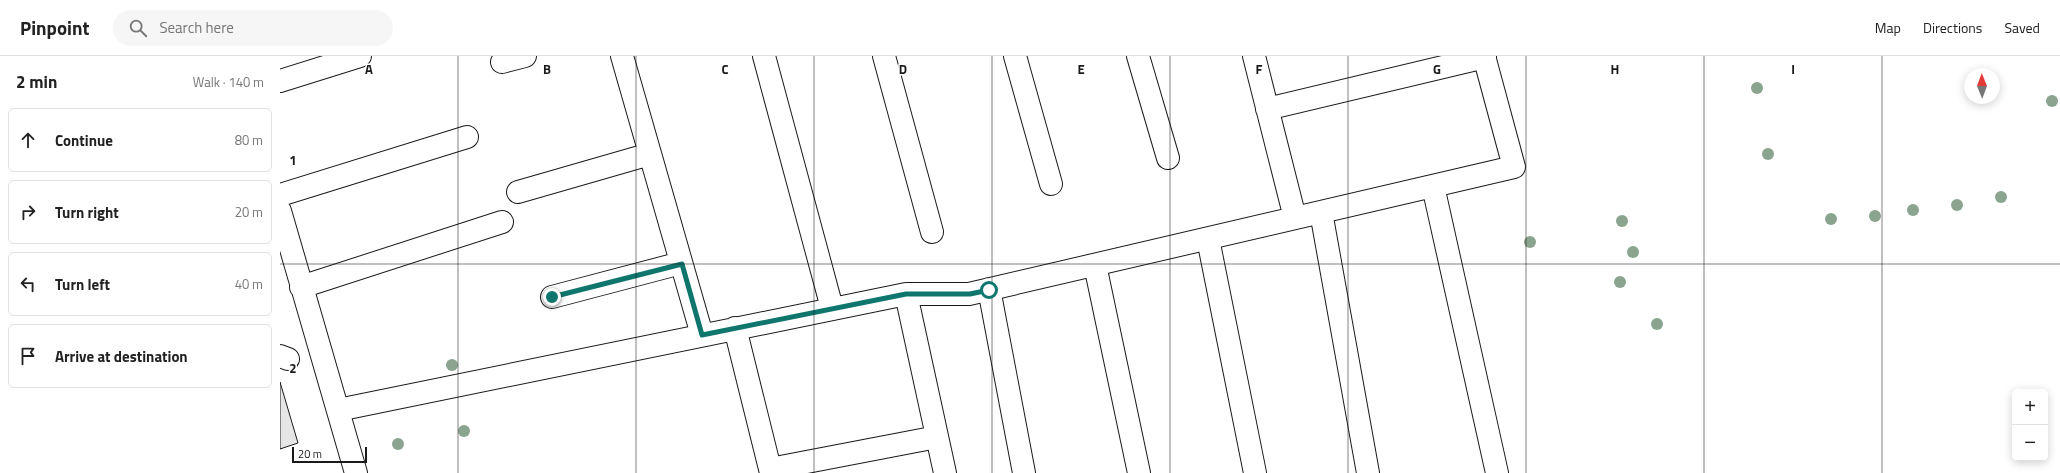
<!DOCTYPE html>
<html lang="en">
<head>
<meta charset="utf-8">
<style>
	body { margin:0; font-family:"Titillium Web",sans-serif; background:#f6f6f6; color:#222 }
	.controls { position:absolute; right:12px; bottom:12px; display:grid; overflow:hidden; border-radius:6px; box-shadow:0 2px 10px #0003 }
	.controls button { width:36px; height:36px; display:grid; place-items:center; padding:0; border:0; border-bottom:1px solid #e0e0e0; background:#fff; color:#222; font:20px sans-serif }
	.compass { position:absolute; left:1684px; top:12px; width:36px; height:36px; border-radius:50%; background:#fff; box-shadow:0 2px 10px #0003; rotate:359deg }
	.scale { position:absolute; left:12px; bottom:10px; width:75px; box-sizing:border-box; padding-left:4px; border:2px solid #1a1a1a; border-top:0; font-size:11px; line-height:14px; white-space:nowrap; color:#1a1a1a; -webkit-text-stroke:3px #fff; paint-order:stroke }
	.stop { position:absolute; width:12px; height:12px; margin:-9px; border:3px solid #0f766e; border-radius:50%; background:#fff }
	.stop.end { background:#0f766e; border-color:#fff; box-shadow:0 1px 4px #0008 }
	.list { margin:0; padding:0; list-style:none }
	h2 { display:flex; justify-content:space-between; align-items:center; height:52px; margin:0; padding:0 16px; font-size:17px }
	h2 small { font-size:13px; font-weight:400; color:#767676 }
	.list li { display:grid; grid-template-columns:26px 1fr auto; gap:12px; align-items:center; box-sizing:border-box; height:64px; margin:0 8px 8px; padding:0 8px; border:1px solid #e0e0e0; border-radius:6px }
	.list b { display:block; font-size:15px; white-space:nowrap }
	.list em { font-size:13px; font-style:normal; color:#767676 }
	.icon { flex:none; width:22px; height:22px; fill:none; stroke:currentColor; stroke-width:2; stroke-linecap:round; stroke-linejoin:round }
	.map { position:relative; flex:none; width:1780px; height:417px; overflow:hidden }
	header { display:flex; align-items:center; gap:24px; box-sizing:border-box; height:56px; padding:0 20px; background:#fff; border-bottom:1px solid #e0e0e0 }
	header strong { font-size:19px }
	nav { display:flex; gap:22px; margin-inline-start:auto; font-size:14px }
	.search { width:280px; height:36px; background:#f6f6f6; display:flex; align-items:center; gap:10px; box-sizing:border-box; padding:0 14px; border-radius:22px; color:#767676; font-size:15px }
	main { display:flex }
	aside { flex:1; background:#fff }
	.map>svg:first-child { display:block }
</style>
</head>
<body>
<header>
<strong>Pinpoint</strong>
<div class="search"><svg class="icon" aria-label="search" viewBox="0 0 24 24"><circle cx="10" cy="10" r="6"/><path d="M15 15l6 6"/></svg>Search here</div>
<nav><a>Map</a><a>Directions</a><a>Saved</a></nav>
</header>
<main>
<aside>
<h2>2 min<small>Walk · 140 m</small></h2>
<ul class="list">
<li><svg class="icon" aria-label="ahead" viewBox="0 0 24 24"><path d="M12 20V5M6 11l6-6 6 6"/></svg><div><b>Continue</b></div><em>80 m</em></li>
<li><svg class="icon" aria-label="right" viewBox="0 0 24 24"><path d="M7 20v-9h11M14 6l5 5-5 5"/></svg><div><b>Turn right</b></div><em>20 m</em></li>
<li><svg class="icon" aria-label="left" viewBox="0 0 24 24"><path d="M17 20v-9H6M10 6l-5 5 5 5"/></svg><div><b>Turn left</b></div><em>40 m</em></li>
<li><svg class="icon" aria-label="arrive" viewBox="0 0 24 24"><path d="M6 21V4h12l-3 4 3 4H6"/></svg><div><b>Arrive at destination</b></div></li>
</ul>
</aside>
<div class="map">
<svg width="1780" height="417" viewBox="0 0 1780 417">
	<rect width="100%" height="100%" fill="#fff"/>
	<!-- building -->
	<path fill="#e6e6e6" stroke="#1a1a1a" d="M0 326 18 387 0 393Z"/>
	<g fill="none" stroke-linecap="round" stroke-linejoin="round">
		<!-- street casing -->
		<g stroke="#1a1a1a" stroke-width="24">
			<path id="street" d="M342 0 422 279
				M484 0 552 252
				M604 0 652 176
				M735 0 771 128
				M858 0 888 102
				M974 0 1015 162
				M222 6 245 0
				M0 25 80 0
				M987 53 1205 1
				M1153 130 1217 417
				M238 136 370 98
				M0 139 187 81
				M0 155 76 417
				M1041 156 1088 417
				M928 183 975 417
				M815 209 859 417
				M21 231 222 166
				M709 233 744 417
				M626 238 665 417
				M272 241 401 207
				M455 272 491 417
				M0 300 8 303
				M58 354 626 238H689L1234 111 1204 0
				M490 413 657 381"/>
		</g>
		<!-- street -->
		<use href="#street" stroke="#fff" stroke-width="22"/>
	</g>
	<!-- trees -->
	<g fill="#8aa48f">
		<circle cx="1477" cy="32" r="6"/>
		<circle cx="1772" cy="45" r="6"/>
		<circle cx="1488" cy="98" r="6"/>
		<circle cx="1721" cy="141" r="6"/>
		<circle cx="1677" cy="149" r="6"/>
		<circle cx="1633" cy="154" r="6"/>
		<circle cx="1595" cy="160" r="6"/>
		<circle cx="1551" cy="163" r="6"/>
		<circle cx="1342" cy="165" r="6"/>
		<circle cx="1250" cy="186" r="6"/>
		<circle cx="1353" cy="196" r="6"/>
		<circle cx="1340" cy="226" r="6"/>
		<circle cx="1377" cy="268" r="6"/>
		<circle cx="172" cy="309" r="6"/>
		<circle cx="184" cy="375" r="6"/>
		<circle cx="118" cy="388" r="6"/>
	</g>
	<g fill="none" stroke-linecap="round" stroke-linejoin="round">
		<!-- route -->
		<path stroke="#0f766e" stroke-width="5" d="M272 241 402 208 422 279 626 238H690L709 234"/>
	</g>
	<!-- grid -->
	<path fill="none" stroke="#1a1a1a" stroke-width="1" stroke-opacity="0.55" d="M178 0V417M356 0V417M534 0V417M712 0V417M890 0V417M1068 0V417M1246 0V417M1424 0V417M1602 0V417M0 208H1780"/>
	<g font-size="13" text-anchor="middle" font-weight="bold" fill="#1a1a1a" stroke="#fff" stroke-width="3" stroke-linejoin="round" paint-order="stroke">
		<text x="89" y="18">A</text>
		<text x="267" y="18">B</text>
		<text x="445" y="18">C</text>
		<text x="623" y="18">D</text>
		<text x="801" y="18">E</text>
		<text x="979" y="18">F</text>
		<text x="1157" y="18">G</text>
		<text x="1335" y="18">H</text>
		<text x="1513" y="18">I</text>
		<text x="13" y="109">1</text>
		<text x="13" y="317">2</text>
	</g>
</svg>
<div class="controls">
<button>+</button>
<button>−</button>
</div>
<svg class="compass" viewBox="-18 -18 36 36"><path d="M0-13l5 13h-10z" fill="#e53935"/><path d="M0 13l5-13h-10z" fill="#767676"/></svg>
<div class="scale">20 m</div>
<div class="stop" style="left:709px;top:234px"></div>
<div class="stop end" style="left:272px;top:241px"></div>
</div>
</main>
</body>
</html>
